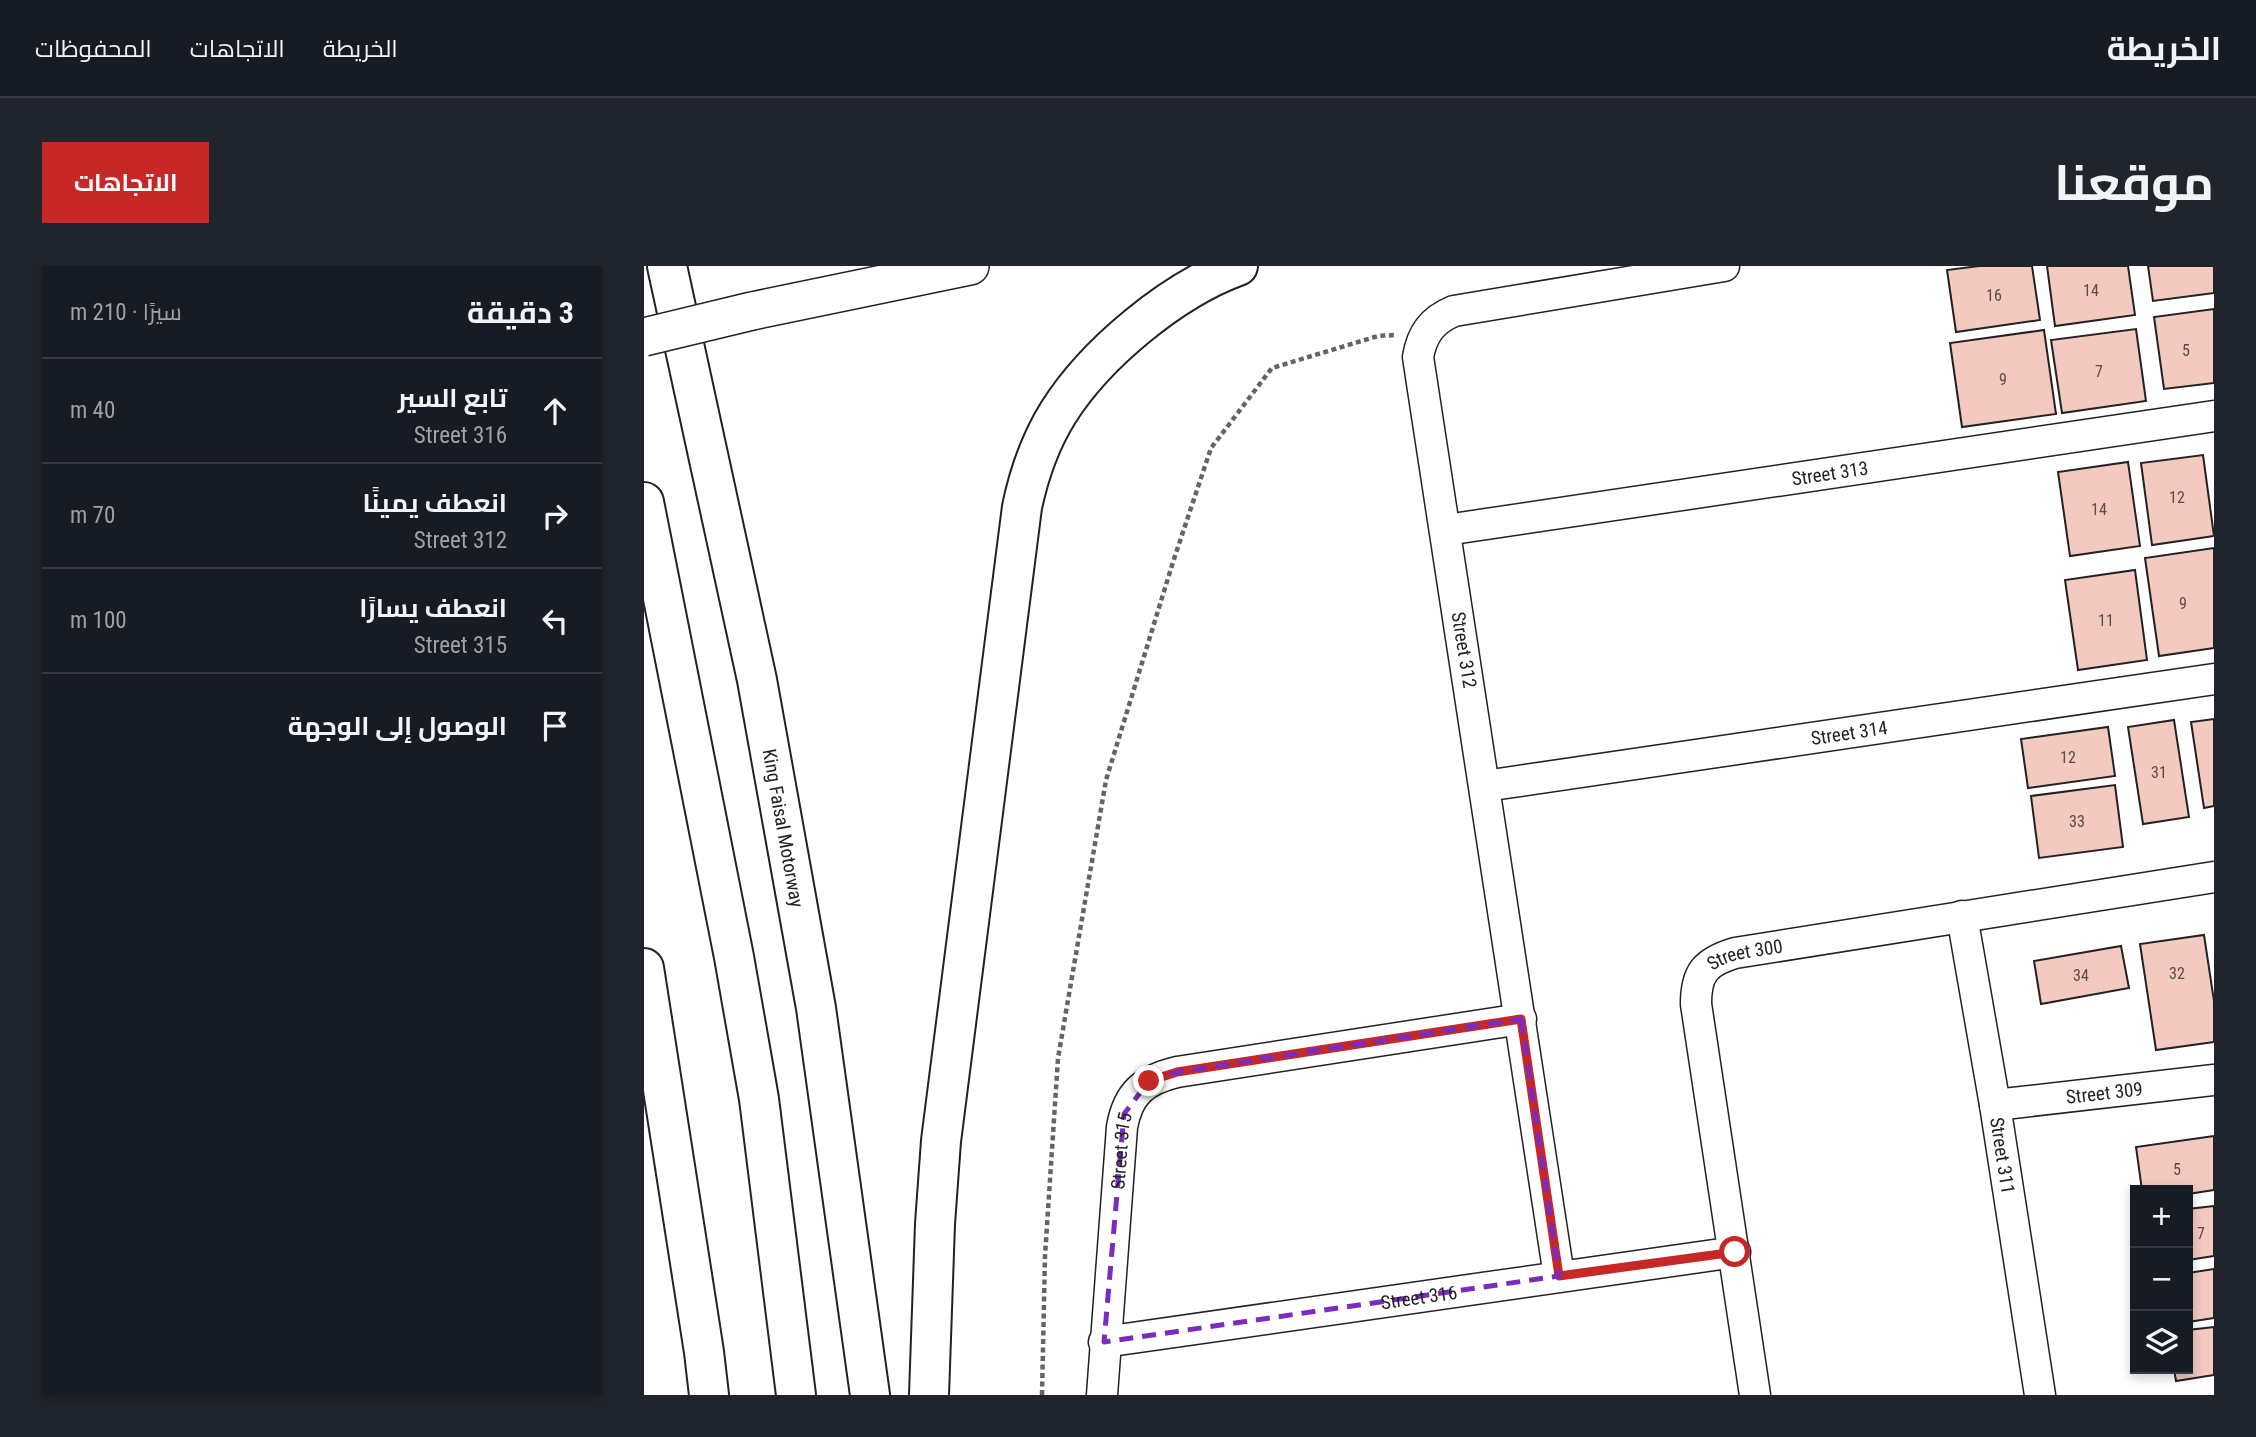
<!DOCTYPE html>
<html lang="ar">
<head>
<meta charset="utf-8">
<style>
	body { margin:0; font-family:"Roboto Condensed",Cairo,sans-serif; background:#20242c; color:#f1f3f6; direction:rtl }
	.controls { position:absolute; right:21px; bottom:21px; display:grid; overflow:hidden; border-radius:0px; box-shadow:0 4px 10px #0003 }
	.controls button { width:63px; height:63px; display:grid; place-items:center; padding:0; border:0; border-bottom:2px solid #363941; background:#171b24; color:#f1f3f6; font:35px sans-serif }
	.stop { position:absolute; width:21px; height:21px; margin:-16px; border:5px solid #c62828; border-radius:50%; background:#fff }
	.stop.end { background:#c62828; border-color:#fff; box-shadow:0 2px 7px #0008 }
	.list { margin:0; padding:0; list-style:none }
	h2 { display:flex; justify-content:space-between; align-items:center; height:91px; margin:0; padding:0 28px; font-size:30px }
	h2 small { font-size:23px; font-weight:400; color:#9ea1a6 }
	.list li { display:grid; grid-template-columns:46px 1fr auto; gap:21px; align-items:center; box-sizing:border-box; height:105px; padding:0 28px; border-top:2px solid #363941 }
	.list b { display:block; font-size:26px; white-space:nowrap }
	.list p { margin:0; font-size:23px; white-space:nowrap; color:#9ea1a6 }
	.list em { font-size:23px; font-style:normal; color:#9ea1a6 }
	.icon { flex:none; width:38px; height:38px; fill:none; stroke:currentColor; stroke-width:2; stroke-linecap:round; stroke-linejoin:round }
	.map { position:relative; flex:none; width:1570px; height:1129px; overflow:hidden; direction:ltr; border-radius:0px }
	header { display:flex; align-items:center; gap:42px; box-sizing:border-box; height:98px; padding:0 35px; background:#171b24; border-bottom:2px solid #363941 }
	header strong { font-size:33px }
	nav { display:flex; gap:38px; margin-inline-start:auto; font-size:24px }
	.intro { display:flex; align-items:center; justify-content:space-between; box-sizing:border-box; height:168px; padding:0 42px }
	h1 { margin:0; font-size:49px }
	.button { padding:18px 32px; border-radius:0px; background:#c62828; color:#fff; font-size:24px; font-weight:700 }
	main { display:flex; gap:42px; padding:0 42px }
	aside { flex:1; background:#171b24; border-radius:0px; box-shadow:0 4px 10px #0003 }
	.map>svg:first-child { display:block }
</style>
</head>
<body>
<header>
<strong>الخريطة</strong>
<nav><a>الخريطة</a><a>الاتجاهات</a><a>المحفوظات</a></nav>
</header>
<div class="intro"><h1>موقعنا</h1><a class="button">الاتجاهات</a></div>
<main>
<div class="map">
<svg width="1570" height="1129" viewBox="0 0 1570 1129">
	<rect width="100%" height="100%" fill="#fff"/>
	<!-- building -->
	<path fill="#f3c9c0" stroke="#222" stroke-width="2" d="M1335 0H1388L1396 54 1312 66 1303 4Z
		M1403 0H1484L1491 49 1411 60Z
		M1504 0H1570V27L1509 35Z
		M1570 43V117L1520 123 1510 51Z
		M1492 63 1502 135 1418 147 1407 74Z
		M1400 64 1412 148 1318 161 1306 77Z
		M1559 189 1570 270 1508 279 1497 197Z
		M1484 196 1496 280 1426 290 1414 206Z
		M1570 282V382L1515 390 1501 292Z
		M1491 304 1503 394 1434 404 1421 314Z
		M1570 453V540L1560 542 1547 456Z
		M1530 454 1545 551 1499 558 1484 461Z
		M1464 461 1471 510 1384 522 1377 473Z
		M1471 519 1479 581 1395 592 1387 530Z
		M1560 669 1570 735V776L1512 784 1496 678Z
		M1477 680 1485 722 1397 738 1390 695Z
		M1570 870V924L1544 928V924H1498L1492 881Z
		M1570 940V990L1544 994V943Z
		M1570 1003V1052L1544 1056V1007Z
		M1570 1061V1109L1532 1115 1530 1103H1544V1064Z"/>
	<g fill="none" stroke-linecap="round" stroke-linejoin="round">
		<!-- minor casing -->
		<g stroke="#222" stroke-width="33">
			<g id="minor">
				<path id="s1" d="M802 264 1570 150"/>
				<path id="s2" d="M841 520 1570 413"/>
				<path id="s3" d="M1318 650 1351 839 1396 1129"/>
				<path id="s4" d="M1351 839 1570 814"/>
				<path d="M915 1010 774 91C778 68 788 54 810 45L1080 0"/>
				<path id="s5" d="M460 1076 1091 986"/>
				<path id="s6" d="M458 1129 478 861C484 827 500 814 533 806L877 753"/>
				<path id="s7" d="M1111 1129 1052 738C1052 707 1061 696 1091 687L1570 611"/>
			</g>
		</g>
		<!-- major casing -->
		<g stroke="#222" stroke-width="40">
			<path id="major" d="M108 45 326 0"/>
		</g>
		<!-- highway casing -->
		<g stroke="#222" stroke-width="42">
			<g id="highway">
				<path id="s8" d="M23 0 113 414 172 742 226 1129"/>
				<path d="M0 236 90 691 115 833 152 1129"/>
				<path d="M0 702 60 1086 65 1129"/>
				<path d="M285 1129 291 958 297 875 378 241C385 208 396 176 414 147 451 88 528 24 594 0"/>
			</g>
		</g>
		<!-- path -->
		<path stroke="#646464" stroke-width="4.5" stroke-dasharray="5 3.5" stroke-linecap="butt" d="M398 1129 401 990 414 792 462 514 529 296 567 182 628 102 734 70 752 69"/>
		<!-- minor -->
		<use href="#minor" stroke="#fff" stroke-width="30"/>
		<!-- major -->
		<use href="#major" stroke="#fff" stroke-width="37"/>
		<!-- highway -->
		<use href="#highway" stroke="#fff" stroke-width="38"/>
		<!-- major-bridge casing -->
		<g stroke="#222" stroke-width="40" stroke-linecap="butt">
			<path id="major-bridge" d="M0 71 108 45"/>
		</g>
		<!-- major-bridge -->
		<use href="#major-bridge" stroke="#fff" stroke-width="37"/>
	</g>
	<g fill="none" stroke-linecap="round" stroke-linejoin="round">
		<!-- route -->
		<path stroke="#c62828" stroke-width="9" d="M505 815 533 806 877 753 915 1010 1091 986"/>
	</g>
	<!-- marked area -->
	<path fill="none" stroke="#7b2cbf" stroke-width="5" stroke-dasharray="14 9" stroke-linejoin="round" d="M877 753 915 1010 460 1076 480 848 505 815 533 806Z"/>
	<g text-anchor="middle" dominant-baseline="central" stroke-width="5" stroke-linejoin="round" paint-order="stroke">
		<!-- number labels -->
		<g font-size="16" fill="#564c4a">
			<text x="1447" y="24">14</text>
			<text x="1350" y="29">16</text>
			<text x="1542" y="84">5</text>
			<text x="1455" y="105">7</text>
			<text x="1359" y="113">9</text>
			<text x="1533" y="231">12</text>
			<text x="1455" y="243">14</text>
			<text x="1539" y="337">9</text>
			<text x="1462" y="354">11</text>
			<text x="1424" y="491">12</text>
			<text x="1515" y="506">31</text>
			<text x="1433" y="555">33</text>
			<text x="1533" y="707">32</text>
			<text x="1437" y="709">34</text>
			<text x="1533" y="903">5</text>
			<text x="1557" y="967">7</text>
		</g>
		<!-- street labels -->
		<g font-size="19" fill="#222" stroke="#fff">
			<text stroke="none"><textPath href="#s1" startOffset="388">Street 313</textPath></text>
			<text transform="translate(820 384) rotate(81)">Street 312</text>
			<text stroke="none"><textPath href="#s2" startOffset="368">Street 314</textPath></text>
			<text stroke="none"><textPath href="#s8" startOffset="574">King Faisal Motorway</textPath></text>
			<text stroke="none"><textPath href="#s7" startOffset="476">Street 300</textPath></text>
			<text stroke="none"><textPath href="#s4" startOffset="110">Street 309</textPath></text>
			<text stroke="none"><textPath href="#s6" startOffset="245">Street 315</textPath></text>
			<text stroke="none"><textPath href="#s3" startOffset="243">Street 311</textPath></text>
			<text stroke="none"><textPath href="#s5" startOffset="318">Street 316</textPath></text>
		</g>
	</g>
</svg>
<div class="controls">
<button>+</button>
<button>−</button>
<button><svg class="icon" aria-label="layers" viewBox="0 0 24 24"><path d="M12 4l9 5-9 5-9-5zM3 14l9 5 9-5"/></svg></button>
</div>
<div class="stop" style="left:1091px;top:986px"></div>
<div class="stop end" style="left:505px;top:815px"></div>
</div>
<aside>
<h2>3 دقيقة<small>سيرًا · 210 m</small></h2>
<ul class="list">
<li><svg class="icon" aria-label="ahead" viewBox="0 0 24 24"><path d="M12 20V5M6 11l6-6 6 6"/></svg><div><b>تابع السير</b><p>Street 316</p></div><em>40 m</em></li>
<li><svg class="icon" aria-label="right" viewBox="0 0 24 24"><path d="M7 20v-9h11M14 6l5 5-5 5"/></svg><div><b>انعطف يمينًا</b><p>Street 312</p></div><em>70 m</em></li>
<li><svg class="icon" aria-label="left" viewBox="0 0 24 24"><path d="M17 20v-9H6M10 6l-5 5 5 5"/></svg><div><b>انعطف يسارًا</b><p>Street 315</p></div><em>100 m</em></li>
<li><svg class="icon" aria-label="arrive" viewBox="0 0 24 24"><path d="M6 21V4h12l-3 4 3 4H6"/></svg><div><b>الوصول إلى الوجهة</b></div></li>
</ul>
</aside>
</main>
</body>
</html>
